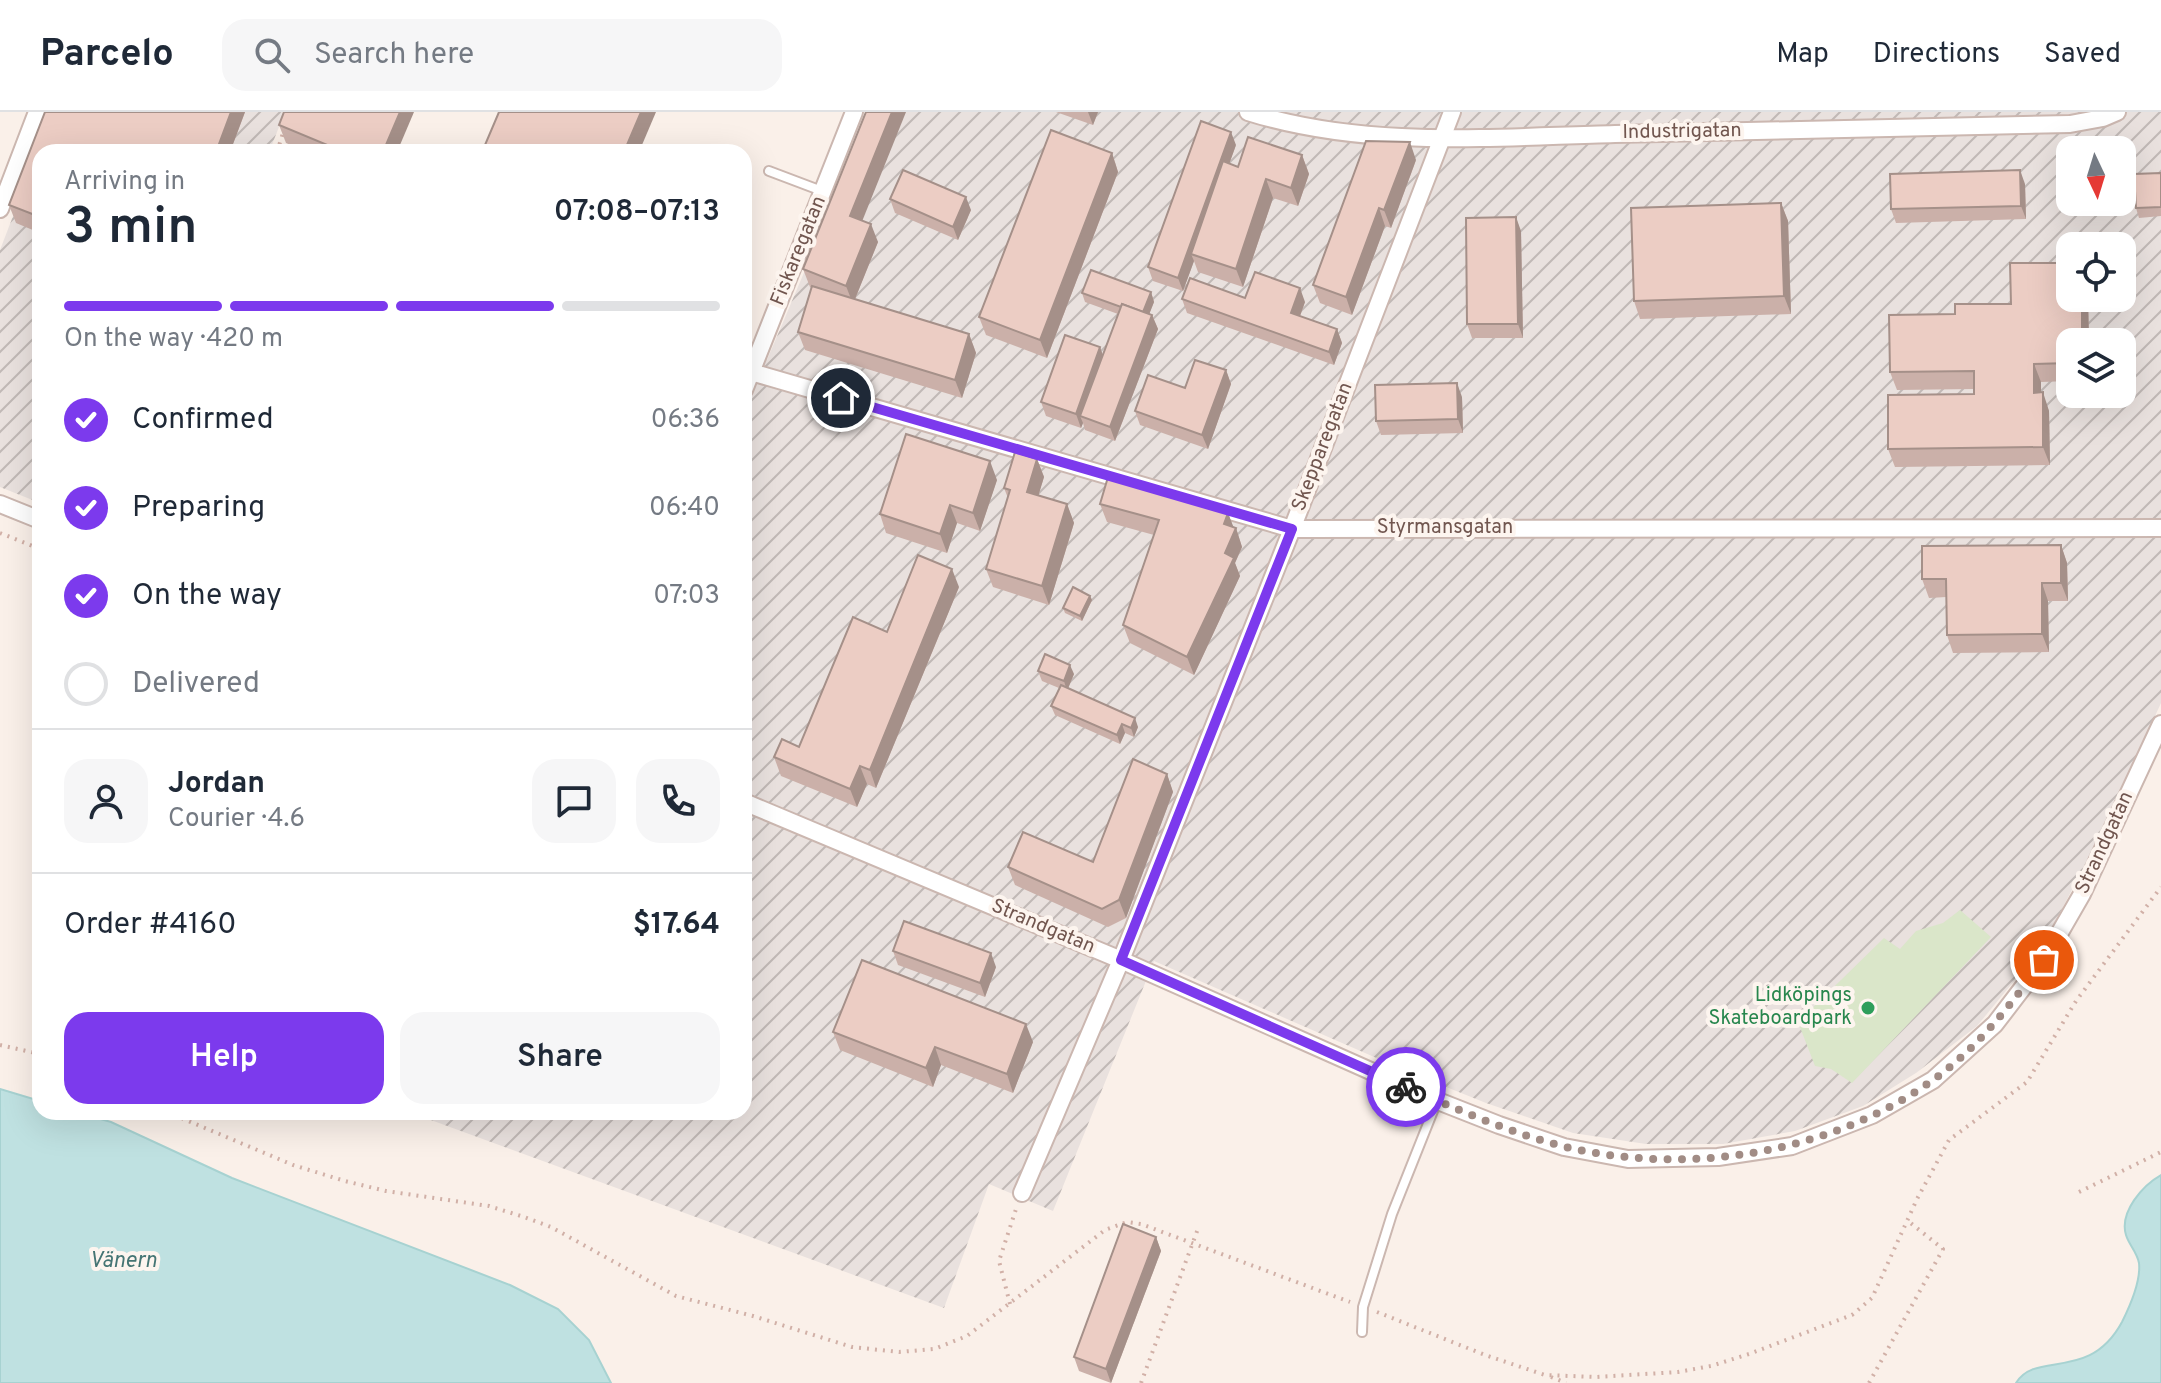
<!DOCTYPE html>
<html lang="en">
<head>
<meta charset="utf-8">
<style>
	:root { --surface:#fff; --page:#f6f6f7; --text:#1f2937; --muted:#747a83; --line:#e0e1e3; --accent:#7c3aed }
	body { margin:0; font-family:Overpass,sans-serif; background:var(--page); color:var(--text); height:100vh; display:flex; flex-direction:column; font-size:30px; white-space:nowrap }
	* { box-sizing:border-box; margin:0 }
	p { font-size:26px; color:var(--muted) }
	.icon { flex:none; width:44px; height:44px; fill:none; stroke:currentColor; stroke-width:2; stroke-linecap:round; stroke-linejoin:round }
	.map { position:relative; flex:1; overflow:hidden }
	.sheet { position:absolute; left:32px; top:32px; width:720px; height:976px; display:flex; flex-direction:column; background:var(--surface); border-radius:24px; box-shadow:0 8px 32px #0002 }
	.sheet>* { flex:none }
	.needle { width:52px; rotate:176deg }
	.controls { position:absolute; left:2056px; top:24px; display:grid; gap:16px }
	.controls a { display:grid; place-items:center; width:80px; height:80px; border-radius:16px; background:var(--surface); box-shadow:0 8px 32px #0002; font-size:40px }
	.pin { position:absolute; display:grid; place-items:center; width:68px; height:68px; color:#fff; margin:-34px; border:4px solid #fff; border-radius:50%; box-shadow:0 2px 8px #0007 }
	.courier { position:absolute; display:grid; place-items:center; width:80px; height:80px; margin:-40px; border:6px solid #7c3aed; border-radius:50%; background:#fff; color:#222; box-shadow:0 2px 10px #0007 }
	.head em { font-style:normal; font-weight:600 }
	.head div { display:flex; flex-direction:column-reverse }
	.head { display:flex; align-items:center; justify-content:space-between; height:136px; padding:0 32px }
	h1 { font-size:52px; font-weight:600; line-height:60px }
	.bar { display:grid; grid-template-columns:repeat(4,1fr); gap:12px 8px; align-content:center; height:96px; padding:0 32px }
	.bar i { height:10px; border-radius:6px; background:var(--line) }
	.bar .current { background:var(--accent) }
	.bar p { grid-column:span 4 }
	.line { display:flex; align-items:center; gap:20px; padding:0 32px; border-top:2px solid var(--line) }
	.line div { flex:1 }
	.round { display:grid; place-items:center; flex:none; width:84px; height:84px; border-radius:24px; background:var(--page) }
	ol { padding:0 32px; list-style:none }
	li { display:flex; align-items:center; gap:24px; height:88px }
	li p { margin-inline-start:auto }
	li .icon { padding:8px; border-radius:50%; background:var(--accent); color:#fff; stroke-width:4 }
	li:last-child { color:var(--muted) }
	li i { width:44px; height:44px; border:4px solid var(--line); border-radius:50% }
	.action { display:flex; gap:16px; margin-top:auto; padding:16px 32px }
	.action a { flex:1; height:92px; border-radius:24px; background:var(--accent); color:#fff; font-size:32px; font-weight:600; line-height:92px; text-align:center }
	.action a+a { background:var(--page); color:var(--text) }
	header { display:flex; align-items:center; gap:48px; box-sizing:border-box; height:112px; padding:0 40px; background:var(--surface); border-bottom:2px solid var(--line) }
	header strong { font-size:38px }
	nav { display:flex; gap:44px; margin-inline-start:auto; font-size:28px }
	.search { width:560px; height:72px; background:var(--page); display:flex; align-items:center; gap:20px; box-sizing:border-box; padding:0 28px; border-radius:24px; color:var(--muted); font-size:30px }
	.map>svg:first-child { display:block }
	.industrial { fill:url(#industrial-furrows); fill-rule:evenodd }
	.pitch { fill:#dae6c9 }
	.water { fill:#bfe1e1; stroke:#a7d2d1; stroke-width:2 }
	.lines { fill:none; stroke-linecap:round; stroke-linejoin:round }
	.service-casing { stroke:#cbb7b0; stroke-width:12 }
	.minor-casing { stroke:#cbb7b0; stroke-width:20 }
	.path { stroke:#d1b0a7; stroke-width:4; stroke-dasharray:2 6; stroke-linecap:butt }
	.service { stroke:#fff; stroke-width:8 }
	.minor { stroke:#fff; stroke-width:16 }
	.wall { fill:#cbb0a9 }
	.shaded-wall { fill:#a59089 }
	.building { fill:#eccdc4; stroke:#a59089; stroke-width:2 }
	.done { stroke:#a18c85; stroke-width:8; stroke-dasharray:0 14.4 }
	.route { stroke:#7c3aed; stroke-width:10 }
	.leisure-dot { fill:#2e9e5b; stroke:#fdf5ef; stroke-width:3 }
	.labels { text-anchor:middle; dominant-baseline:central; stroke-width:8; stroke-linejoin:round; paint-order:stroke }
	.street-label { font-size:20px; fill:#71564f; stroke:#fdf5ef }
	.leisure-label { font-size:20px; fill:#27864d; stroke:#fdf5ef; text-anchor:end }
	.water-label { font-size:22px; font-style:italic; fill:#457574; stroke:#fdf5ef }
</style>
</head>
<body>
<header>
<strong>Parcelo</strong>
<div class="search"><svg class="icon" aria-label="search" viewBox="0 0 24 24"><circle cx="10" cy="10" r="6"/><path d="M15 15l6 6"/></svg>Search here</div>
<nav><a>Map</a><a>Directions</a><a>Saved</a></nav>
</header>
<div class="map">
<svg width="2161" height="1271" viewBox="0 0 2161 1271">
	<defs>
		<pattern id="industrial-furrows" width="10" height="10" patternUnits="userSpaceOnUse" patternTransform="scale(2)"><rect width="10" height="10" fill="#e9e1de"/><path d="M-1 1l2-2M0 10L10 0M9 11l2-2" fill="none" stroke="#c1b9b6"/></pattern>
	</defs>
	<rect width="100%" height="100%" fill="#faf0e9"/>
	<g class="industrial">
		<path d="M53,0H285L269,40H40V391L0,375V138Z"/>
		<path d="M872,0H2161V591L2096,732L2053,814L2019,863L1977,914L1916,961L1863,994L1795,1019L1723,1032H1646L1573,1021L1486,991L1404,958L1154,849L1053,1099L989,1072L944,1196L409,1000H744V240L767,248ZM2070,38H2122V90H2070ZM2070,134H2122V186H2070ZM2070,230H2122V282H2070Z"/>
	</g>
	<path class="pitch" d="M1960,798L1991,825L1852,971L1831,957L1815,954L1798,910L1884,826L1900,837L1916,819L1943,811Z"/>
	<g class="water">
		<path d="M0,977L40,989V1000H76L111,1010L232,1066L510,1173L558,1197L589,1228L611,1271H0Z"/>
		<path d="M2161,1063V1271H2016C2036,1238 2089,1271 2122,1210C2130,1194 2141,1169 2139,1151C2137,1140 2129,1133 2126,1123C2119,1100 2143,1073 2161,1063Z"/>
	</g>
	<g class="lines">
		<g class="service-casing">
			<g id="service">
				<path d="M769,59L822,79"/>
				<path d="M1362,1220L1363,1195L1392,1102L1437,989"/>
			</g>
		</g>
		<g class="minor-casing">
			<g id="minor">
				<path d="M1248,0C1365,37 1493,25 1615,22C1767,18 1919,15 2070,12L2103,6L2117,0"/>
				<path d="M0,97L37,0"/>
				<path d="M751,260L1292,417L2161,416"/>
				<path d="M744,278L854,0"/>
				<path d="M0,392L40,408"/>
				<path d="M744,690L1121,848L1438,989L1499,1013L1564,1035L1628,1047L1718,1045L1792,1034L1872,1003L1933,968L1995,912L2044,848L2082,782L2161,612"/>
				<path d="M1022,1081L1121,848L1292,417L1452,0"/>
			</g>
		</g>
		<g class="path">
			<path d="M277,40L283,21"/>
			<path d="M0,421L40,437"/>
			<path d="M0,933L40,942"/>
			<path d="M167,1000L293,1053L345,1069L386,1079L489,1094L524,1105L551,1115L676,1184L753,1204L852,1235L899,1240L934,1237L967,1224L1105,1118L1127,1110L1141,1112L1350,1190"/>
			<path d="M2079,1080L2161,1040"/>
			<path d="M1010,1192L999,1149L1017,1094"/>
			<path d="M1377,1200L1485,1243L1545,1263L1596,1265L1678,1260L1711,1254L1749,1242L1852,1203L1872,1186L1917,1087L1949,1028L2027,970L2076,889L2161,775"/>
			<path d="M1551,1265L1566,1271"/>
			<path d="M1141,1271L1199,1114"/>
			<path d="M1869,1271L1943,1137L1908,1109"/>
		</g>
		<use href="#service" class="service"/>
		<use href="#minor" class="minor"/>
	</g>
	<g class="wall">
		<path d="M45,0H245L230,40H40V121L16,111L9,93Z"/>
		<path d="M1056,0H1098L1093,13Z"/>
		<path d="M279,13L397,40H307L286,31Z"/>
		<path d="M1236,33L1229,52L1238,55L1302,43L1309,62L1298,94L1273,86L1243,175L1198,160L1194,149L1183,179L1153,169L1148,155Z"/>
		<path d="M1112,41L1118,60L1047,246L986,223L979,205Z"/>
		<path d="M1416,48L1391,116L1385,114L1352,203L1320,191L1313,173Z"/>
		<path d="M2161,61V104L2139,106L2136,96Z"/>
		<path d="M2025,72L2026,107L1896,111L1891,97Z"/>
		<path d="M890,87L971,98L958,128L895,101Z"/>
		<path d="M1781,91L1788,109L1791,202L1640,207L1634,189Z"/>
		<path d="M862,109L878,130L855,187L969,222L976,241L962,286L805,238L798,220L812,176L810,175L803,157Z"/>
		<path d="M1521,119L1523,226H1472L1467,212Z"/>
		<path d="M1151,180L1154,190L1149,202L1152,203L1158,217L1115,329L1085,318L1083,311L1081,316L1046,304L1041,290L1103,243L1118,202L1085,190L1082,181Z"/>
		<path d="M1245,186L1305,190L1300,204L1337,217L1342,231L1334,253L1187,201L1182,187Z"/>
		<path d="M2088,186L2089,230H2070V269L2041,270V280L2049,299L2050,353L1895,355L1888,337L1974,282V277L1897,278L1890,260L1955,202L2011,192Z"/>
		<path d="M1226,258L1231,272L1208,337L1140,313L1135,299Z"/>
		<path d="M1462,285L1463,321L1381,323L1376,309Z"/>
		<path d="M1037,347L1044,365L1038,384L1067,392L1074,411L1049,493L993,475L986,457L1008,386L1004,376Z"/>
		<path d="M997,368L980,419L957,411L947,441L886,421L880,402Z"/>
		<path d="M1100,392L1228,401L1233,415L1236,416L1242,435L1235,451L1240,464L1194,563L1130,531L1123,513L1154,423L1107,410Z"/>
		<path d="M2061,433L2067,451L2068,489H2048L2049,540L1953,541L1947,523L1946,485L1929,486L1922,467Z"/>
		<path d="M959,475L876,676L867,672L857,695L781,664L774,645L799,635L887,520Z"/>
		<path d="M1090,484L1092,488L1082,509L1065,501L1063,496Z"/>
		<path d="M1038,559L1074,562L1068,576L1138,615L1134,625L1125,621L1120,632L1055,603L1051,594L1059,576L1042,569Z"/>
		<path d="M1167,662L1173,680L1126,806L1108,815L1015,773L1008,755L1093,750Z"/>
		<path d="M893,839L996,855L985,885L898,853Z"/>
		<path d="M833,920L1033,930L1013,981L941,953L933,975L840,938Z"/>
		<path d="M1156,1125L1161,1139L1111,1271L1079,1259L1074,1245Z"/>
	</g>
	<g class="shaded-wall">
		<path d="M231,0H245L230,40H216Z"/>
		<path d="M400,0H414L397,40H383Z"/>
		<path d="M641,0H656L639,40H624Z"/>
		<path d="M892,0H906L857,122L850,104Z"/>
		<path d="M1088,0H1098L1093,13Z"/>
		<path d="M1231,20L1236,33L1196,144L1191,142L1194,149L1183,179L1178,166Z"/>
		<path d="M1410,30L1416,48L1391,116L1384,98Z"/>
		<path d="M1112,41L1118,60L1047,246L1040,228Z"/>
		<path d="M1302,43L1309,62L1298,94L1291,76Z"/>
		<path d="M2020,58L2025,72L2026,107L2021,94Z"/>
		<path d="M1266,67L1273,86L1243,175L1236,157Z"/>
		<path d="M966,85L971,98L958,128L953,115Z"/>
		<path d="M1781,91L1788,109L1791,202L1784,184Z"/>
		<path d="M1379,96L1385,114L1352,203L1346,185Z"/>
		<path d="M1516,105L1521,119L1523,226L1518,212Z"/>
		<path d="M871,112L878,130L853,192L846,174Z"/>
		<path d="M1300,176L1305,190L1296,215L1291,201Z"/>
		<path d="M1151,180L1154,190L1145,213L1142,204Z"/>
		<path d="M2082,186H2088L2089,230H2082Z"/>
		<path d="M1152,203L1158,217L1115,329L1110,315Z"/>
		<path d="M1337,217L1342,231L1334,253L1329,240Z"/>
		<path d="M969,222L976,241L962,286L955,268Z"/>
		<path d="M1100,235L1105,249L1080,304L1083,311L1081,316L1076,302Z"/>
		<path d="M2034,252L2041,270V299L2034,281Z"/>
		<path d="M1226,258L1231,272L1208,337L1202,323Z"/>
		<path d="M1457,271L1462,285L1463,321L1458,307Z"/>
		<path d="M2043,280L2049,299L2050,353L2043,335Z"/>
		<path d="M1037,347L1044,365L1034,398L1027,380Z"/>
		<path d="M990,349L997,368L980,419L973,401Z"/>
		<path d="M1067,392L1074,411L1049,493L1042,474Z"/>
		<path d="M950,393L957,411L947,441L940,422Z"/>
		<path d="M1228,401L1235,419L1236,416L1242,435L1235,451L1240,464L1194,563L1187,545L1225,441L1224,412Z"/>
		<path d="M2061,433L2067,451L2068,489L2061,471Z"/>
		<path d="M952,457L959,475L876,676L870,658Z"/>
		<path d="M2042,471L2048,489L2049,540L2042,522Z"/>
		<path d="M1090,484L1092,488L1082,509L1080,504Z"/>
		<path d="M1070,553L1074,562L1067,579L1064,569Z"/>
		<path d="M1135,606L1138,615L1134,625L1131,616Z"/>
		<path d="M1122,612L1125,621L1120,632L1117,623Z"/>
		<path d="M860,654L867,672L857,695L850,677Z"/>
		<path d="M1167,662L1173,680L1126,806L1119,788Z"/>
		<path d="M991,841L996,855L985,885L980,871Z"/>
		<path d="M1026,912L1033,930L1013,981L1007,962Z"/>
		<path d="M935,935L941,953L933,975L926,956Z"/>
		<path d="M1156,1125L1161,1139L1111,1271L1106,1257Z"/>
	</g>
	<g class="building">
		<path d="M45,0H231L216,40H40V105L9,93Z"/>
		<path d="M284,0H400L383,40H344L279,13Z"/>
		<path d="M499,0H641L624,40H482Z"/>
		<path d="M866,0H892L850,104L871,112L846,174L803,157Z"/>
		<path d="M1201,9L1231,20L1178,166L1148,155Z"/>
		<path d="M1051,18L1112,41L1040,228L979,205Z"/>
		<path d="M1248,25L1302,43L1291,76L1266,67L1236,157L1191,142L1223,49L1238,55Z"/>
		<path d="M1366,29L1410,30L1384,98L1379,96L1346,185L1313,173Z"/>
		<path d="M903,58L966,85L953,115L890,87Z"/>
		<path d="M2020,58L2021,94L1891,97L1890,62Z"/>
		<path d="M2161,61V95L2136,96L2134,62Z"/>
		<path d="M1781,91L1784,184L1634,189L1631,96Z"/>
		<path d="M1516,105L1518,212H1467L1466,106Z"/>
		<path d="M2010,151H2070V186H2082V230H2070V251L2034,252V281L2043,280V335L1888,337V283L1974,282V259L1890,260L1889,203L1955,202V192H2011Z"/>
		<path d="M1091,158L1151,180L1143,200L1122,192L1121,195L1082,181Z"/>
		<path d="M1255,160L1300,176L1291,201L1337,217L1329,240L1182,187L1190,166L1245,186Z"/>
		<path d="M812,174L969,222L955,268L798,220Z"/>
		<path d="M1122,192L1152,203L1110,315L1080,304Z"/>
		<path d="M1065,223L1100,235L1076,302L1041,290Z"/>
		<path d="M1195,248L1226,258L1202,323L1135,299L1148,263L1185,276Z"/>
		<path d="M1457,271L1458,307L1376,309L1375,273Z"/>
		<path d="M906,322L990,349L973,401L950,393L940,422L880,402Z"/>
		<path d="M1015,340L1037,347L1027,380L1067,392L1042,474L986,457L1010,378L1004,376Z"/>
		<path d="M1108,365L1228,401L1224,412L1236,416L1225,441L1234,446L1187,545L1123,513L1159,408L1100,392Z"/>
		<path d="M2061,433V471H2042V522L1947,523L1946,467H1922V434Z"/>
		<path d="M918,443L952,457L870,658L860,654L850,677L774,645L782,627L799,635L853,505L887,520Z"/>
		<path d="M1073,475L1090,484L1080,504L1063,496Z"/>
		<path d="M1045,542L1070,553L1064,569L1038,559Z"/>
		<path d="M1061,573L1135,606L1131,616L1122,612L1117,623L1051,594Z"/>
		<path d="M1133,647L1167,662L1119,788L1102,797L1008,755L1023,720L1093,750Z"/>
		<path d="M904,809L991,841L980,871L893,839Z"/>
		<path d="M862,848L1026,912L1007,962L935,935L926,956L833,920Z"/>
		<path d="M1123,1112L1156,1125L1106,1257L1074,1245Z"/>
	</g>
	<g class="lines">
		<path class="done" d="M1406,975C1457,997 1512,1022 1566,1035C1689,1064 1829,1042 1933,968C1978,936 2011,892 2044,848"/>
		<path class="route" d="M841,286L1292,417L1121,848L1406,975"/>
	</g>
	<circle class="leisure-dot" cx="1868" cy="896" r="8"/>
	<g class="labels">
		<g class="street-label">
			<text transform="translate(1682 20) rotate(-1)">Industrigatan</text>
			<text transform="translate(799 139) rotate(-68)">Fiskaregatan</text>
			<text transform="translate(1323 335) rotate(-69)">Skepparegatan</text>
			<text x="1445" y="416">Styrmansgatan</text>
			<text transform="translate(2105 731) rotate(-65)">Strandgatan</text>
			<text transform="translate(1043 815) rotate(23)">Strandgatan</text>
		</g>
		<g class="leisure-label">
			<text x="1852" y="884">Lidköpings<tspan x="1852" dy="23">Skateboardpark</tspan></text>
		</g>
		<g class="water-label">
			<text x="123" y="1149">Vänern</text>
		</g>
	</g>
</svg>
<div class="controls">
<a><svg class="needle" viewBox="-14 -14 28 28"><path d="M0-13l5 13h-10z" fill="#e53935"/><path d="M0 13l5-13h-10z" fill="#747a83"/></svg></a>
<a><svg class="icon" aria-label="locate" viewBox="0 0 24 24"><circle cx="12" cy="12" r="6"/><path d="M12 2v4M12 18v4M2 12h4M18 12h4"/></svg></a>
<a><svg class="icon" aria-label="layers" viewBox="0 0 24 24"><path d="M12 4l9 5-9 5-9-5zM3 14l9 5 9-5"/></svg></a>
</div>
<div class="pin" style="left:2044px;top:848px;background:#ea580c"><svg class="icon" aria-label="bag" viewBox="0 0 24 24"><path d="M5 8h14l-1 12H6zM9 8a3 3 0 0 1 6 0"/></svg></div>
<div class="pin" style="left:841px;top:286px;background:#1f2937"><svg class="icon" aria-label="home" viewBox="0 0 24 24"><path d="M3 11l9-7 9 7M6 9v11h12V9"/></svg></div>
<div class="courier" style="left:1406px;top:975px"><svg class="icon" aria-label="bike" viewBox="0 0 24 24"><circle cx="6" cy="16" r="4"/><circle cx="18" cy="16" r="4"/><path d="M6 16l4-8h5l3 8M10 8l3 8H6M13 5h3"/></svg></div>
<section class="sheet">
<div class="head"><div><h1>3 min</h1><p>Arriving in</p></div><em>07:08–07:13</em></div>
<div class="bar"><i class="current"></i><i class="current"></i><i class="current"></i><i></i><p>On the way · 420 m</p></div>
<ol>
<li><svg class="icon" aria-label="check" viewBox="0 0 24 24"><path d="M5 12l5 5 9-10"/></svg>Confirmed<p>06:36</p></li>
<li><svg class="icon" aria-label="check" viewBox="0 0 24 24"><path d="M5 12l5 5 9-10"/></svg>Preparing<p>06:40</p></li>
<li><svg class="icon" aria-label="check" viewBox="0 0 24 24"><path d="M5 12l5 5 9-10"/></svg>On the way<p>07:03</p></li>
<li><i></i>Delivered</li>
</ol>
<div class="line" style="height:144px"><a class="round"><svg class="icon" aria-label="person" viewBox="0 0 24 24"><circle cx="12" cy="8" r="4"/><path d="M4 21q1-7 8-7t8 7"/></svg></a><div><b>Jordan</b><p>Courier · 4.6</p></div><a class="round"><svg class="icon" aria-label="chat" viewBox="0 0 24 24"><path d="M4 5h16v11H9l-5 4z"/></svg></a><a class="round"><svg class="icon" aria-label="phone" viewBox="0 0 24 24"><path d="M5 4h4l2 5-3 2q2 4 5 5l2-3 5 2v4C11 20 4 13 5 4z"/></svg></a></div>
<div class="line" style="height:104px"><div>Order #4160</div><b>$17.64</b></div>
<div class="action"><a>Help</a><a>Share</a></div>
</section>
</div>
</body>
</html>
